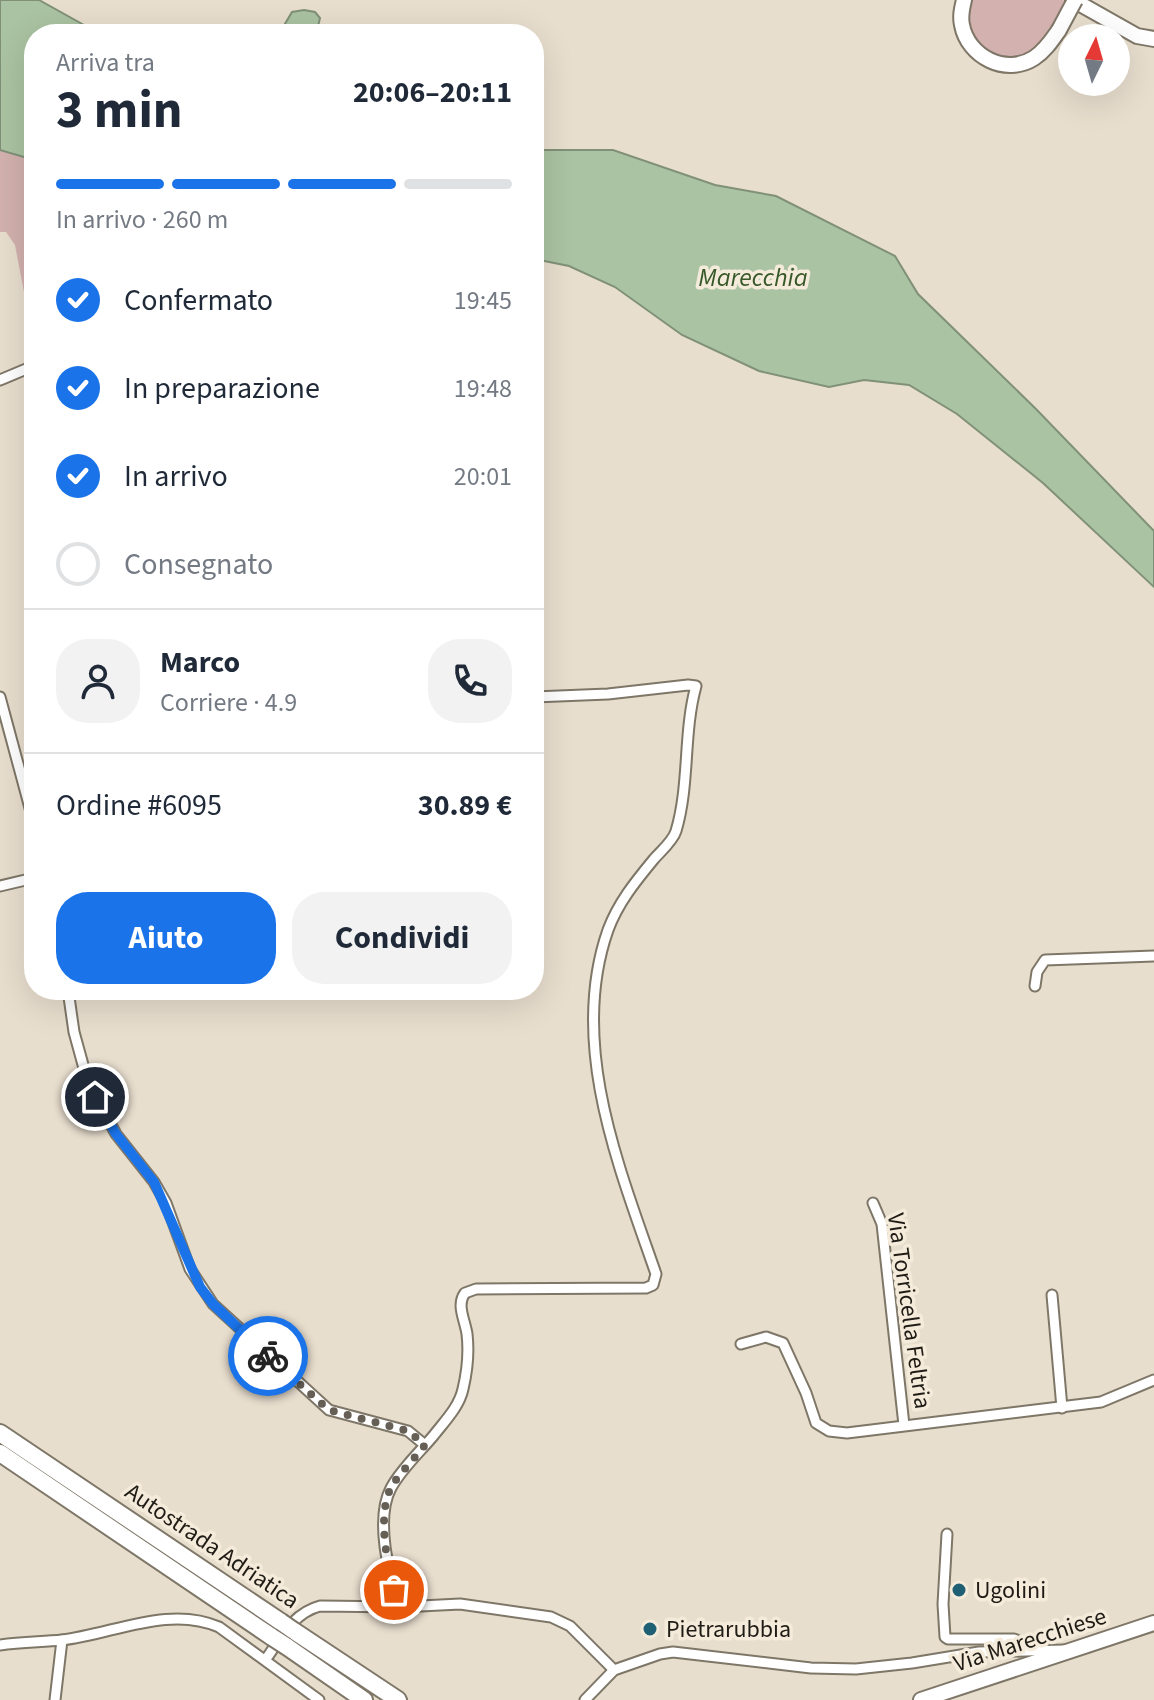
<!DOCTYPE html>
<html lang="it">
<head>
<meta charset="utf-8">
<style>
	:root { --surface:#fff; --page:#f2f2f3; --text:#1f2937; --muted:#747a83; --line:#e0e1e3; --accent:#1a73e8 }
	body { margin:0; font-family:"Source Sans 3",sans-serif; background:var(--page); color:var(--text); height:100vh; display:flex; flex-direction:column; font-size:30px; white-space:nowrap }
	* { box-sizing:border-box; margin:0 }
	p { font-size:26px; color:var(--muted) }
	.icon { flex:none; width:44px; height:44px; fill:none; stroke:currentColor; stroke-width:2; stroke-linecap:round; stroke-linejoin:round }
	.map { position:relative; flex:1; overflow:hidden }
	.drawer { position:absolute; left:24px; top:24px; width:520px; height:976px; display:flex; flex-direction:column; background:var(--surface); border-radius:32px; box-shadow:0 8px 32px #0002 }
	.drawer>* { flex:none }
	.needle { width:52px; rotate:5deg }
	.tools { position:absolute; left:1058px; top:24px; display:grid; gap:16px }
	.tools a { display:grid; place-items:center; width:72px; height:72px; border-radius:50%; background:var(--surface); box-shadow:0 8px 32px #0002; font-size:40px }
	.pin { position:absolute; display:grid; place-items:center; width:68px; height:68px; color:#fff; margin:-34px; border:4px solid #fff; border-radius:50%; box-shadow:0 2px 8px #0007 }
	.courier { position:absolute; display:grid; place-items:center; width:80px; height:80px; margin:-40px; border:6px solid #1a73e8; border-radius:50%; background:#fff; color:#222; box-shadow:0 2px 10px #0007 }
	.head em { font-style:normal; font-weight:700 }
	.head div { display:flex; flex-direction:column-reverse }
	.head { display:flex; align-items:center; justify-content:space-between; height:136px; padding:0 32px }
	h1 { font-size:52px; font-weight:700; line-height:60px }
	.bar { display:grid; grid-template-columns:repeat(4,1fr); gap:12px 8px; align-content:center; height:96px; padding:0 32px }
	.bar i { height:10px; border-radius:6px; background:var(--line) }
	.bar .active { background:var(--accent) }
	.bar p { grid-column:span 4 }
	.line { display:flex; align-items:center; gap:20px; padding:0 32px; border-top:2px solid var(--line) }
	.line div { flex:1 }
	.round { display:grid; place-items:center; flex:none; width:84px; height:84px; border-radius:32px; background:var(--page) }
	ol { padding:0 32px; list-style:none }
	li { display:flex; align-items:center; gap:24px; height:88px }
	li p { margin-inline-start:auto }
	li .icon { padding:8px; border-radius:50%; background:var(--accent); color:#fff; stroke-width:4 }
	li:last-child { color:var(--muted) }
	li i { width:44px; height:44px; border:4px solid var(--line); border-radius:50% }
	.primary-button { display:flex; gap:16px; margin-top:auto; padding:16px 32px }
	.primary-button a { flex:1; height:92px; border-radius:32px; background:var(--accent); color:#fff; font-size:32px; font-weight:700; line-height:92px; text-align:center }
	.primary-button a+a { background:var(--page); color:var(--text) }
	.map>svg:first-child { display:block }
	.green { fill:#d2b1ae }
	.water { fill:#aac3a2; stroke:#809178; stroke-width:2 }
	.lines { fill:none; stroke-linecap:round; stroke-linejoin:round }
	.minor-casing { stroke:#7e7667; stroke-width:13 }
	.primary-casing { stroke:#7e7667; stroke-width:18 }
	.motorway-casing { stroke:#7e7667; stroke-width:20 }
	.minor { stroke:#fff; stroke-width:9 }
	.primary { stroke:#fff; stroke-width:14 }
	.motorway { stroke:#fff; stroke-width:16 }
	.primary-bridge-casing { stroke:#7e7667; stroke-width:18; stroke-linecap:butt }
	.motorway-bridge-casing { stroke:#7e7667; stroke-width:20; stroke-linecap:butt }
	.primary-bridge { stroke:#fff; stroke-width:14 }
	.motorway-bridge { stroke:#fff; stroke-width:16 }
	.done { stroke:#655f56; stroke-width:8; stroke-dasharray:0 14.4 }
	.route { stroke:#1a73e8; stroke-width:10 }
	.poi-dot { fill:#1f6075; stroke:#f5ebdb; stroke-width:3 }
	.labels { text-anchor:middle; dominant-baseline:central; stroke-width:7; stroke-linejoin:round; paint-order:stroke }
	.street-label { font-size:24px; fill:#1f1b15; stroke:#f5ebdb }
	.poi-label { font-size:24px; fill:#1f1b15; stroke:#f5ebdb; text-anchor:start }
	.water-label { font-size:26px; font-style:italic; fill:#37592a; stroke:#f5ebdb }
</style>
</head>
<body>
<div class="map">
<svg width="1154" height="1700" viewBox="0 0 1154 1700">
	<rect width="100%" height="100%" fill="#e8dece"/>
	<g class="green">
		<path d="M970,0H1063L1066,2C1057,18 1049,39 1034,49C997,75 959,41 970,0Z"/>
		<path d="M0,150L34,160V345L15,245L6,232H0Z"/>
	</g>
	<g class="water">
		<path d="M0,0H39L100,34H34V160L0,150Z"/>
		<path d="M304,10L315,12L320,18L317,31L347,34H279L292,12Z"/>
		<path d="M534,150H613L715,185L776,196L895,256L918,294L1036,409L1154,531V587L1043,483L957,414L909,385L864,380L829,387L759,371L682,335L615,287L569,266L534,259Z"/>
	</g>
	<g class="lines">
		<g class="minor-casing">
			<g id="minor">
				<path d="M0,380L31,367L34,362"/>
				<path d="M0,697L34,823"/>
				<path d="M0,886L34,878"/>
				<path d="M1035,986L1037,972L1045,960L1154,956"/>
				<path d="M68,990L74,1032L88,1083L116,1134L154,1182L166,1203L190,1269L213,1304L329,1410L408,1431L425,1445"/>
				<path d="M873,1203L882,1224L904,1425"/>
				<path d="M1052,1295L1062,1408"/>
				<path d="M741,1344L766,1337L783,1343L806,1393L816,1423L829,1431L847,1433L1101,1402L1154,1380"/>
				<path d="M947,1534L943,1604L945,1637L948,1639H1014L1036,1648"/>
				<path d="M401,1607C388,1577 375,1518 391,1488C401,1469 420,1452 434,1435C445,1421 459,1407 463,1389C467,1372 469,1351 467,1334C465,1320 456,1305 465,1293L476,1289L646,1288L653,1285L656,1274C619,1167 568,1044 608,930C618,903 635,882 654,859C661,851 673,841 676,831C690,784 683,733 696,686L688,685L608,694L534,697"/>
				<path d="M0,1645C21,1642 41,1642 62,1640C113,1634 169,1605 219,1627L319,1700"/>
				<path d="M266,1659C281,1638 293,1613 320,1606L401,1607L460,1604L551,1617L570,1626L614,1670"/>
				<path d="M55,1700L62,1640"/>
				<path d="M585,1700L614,1670L660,1654L673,1652L811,1668L856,1669L912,1663L979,1652L1064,1650"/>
			</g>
		</g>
		<g class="primary-casing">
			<g id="primary">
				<path d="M964,0C962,8 960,16 962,25C968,57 1006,76 1034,58C1045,51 1052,40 1059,30"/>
				<path d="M1073,0L1137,36L1154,39"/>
				<path d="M921,1700L1154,1623"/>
			</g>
		</g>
		<g class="motorway-casing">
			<g id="motorway">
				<path d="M0,1433L281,1622"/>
				<path d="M0,1453L272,1637"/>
				<path d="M294,1631L398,1700"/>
				<path d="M286,1646L364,1700"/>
			</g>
		</g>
		<use href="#minor" class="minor"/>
		<use href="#primary" class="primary"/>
		<use href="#motorway" class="motorway"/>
		<g class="primary-bridge-casing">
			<path id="primary-bridge" d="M1059,30L1075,0"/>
		</g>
		<g class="motorway-bridge-casing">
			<g id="motorway-bridge">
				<path d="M281,1622L294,1631"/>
				<path d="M272,1637L286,1646"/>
			</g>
		</g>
		<use href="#primary-bridge" class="primary-bridge"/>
		<use href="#motorway-bridge" class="motorway-bridge"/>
	</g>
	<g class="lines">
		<path class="done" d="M268,1356L329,1410L408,1431L425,1445C415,1458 402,1471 393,1484C376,1511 387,1562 394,1590"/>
		<path class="route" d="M95,1097L116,1134L154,1182L200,1287L213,1304L268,1356"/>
	</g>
	<g class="poi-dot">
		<circle cx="959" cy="1590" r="8"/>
		<circle cx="650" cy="1629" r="8"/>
	</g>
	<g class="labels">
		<g class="street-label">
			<text transform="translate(909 1311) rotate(82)">Via Torricella Feltria</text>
			<text transform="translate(212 1546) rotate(34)">Autostrada Adriatica</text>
			<text transform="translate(1030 1640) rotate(-18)">Via Marecchiese</text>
		</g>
		<g class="poi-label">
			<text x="975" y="1590">Ugolini</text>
			<text x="666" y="1629">Pietrarubbia</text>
		</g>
		<g class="water-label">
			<text x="753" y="277">Marecchia</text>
		</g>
	</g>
</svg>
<div class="tools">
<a><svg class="needle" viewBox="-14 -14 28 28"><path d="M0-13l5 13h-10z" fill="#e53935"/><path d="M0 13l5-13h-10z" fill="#747a83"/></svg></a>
</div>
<div class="pin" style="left:394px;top:1590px;background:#ea580c"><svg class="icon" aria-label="bag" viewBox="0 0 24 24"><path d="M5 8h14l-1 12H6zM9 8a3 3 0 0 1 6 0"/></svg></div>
<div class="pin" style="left:95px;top:1097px;background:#1f2937"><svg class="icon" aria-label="home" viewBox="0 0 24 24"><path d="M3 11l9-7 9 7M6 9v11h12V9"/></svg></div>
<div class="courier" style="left:268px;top:1356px"><svg class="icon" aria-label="bike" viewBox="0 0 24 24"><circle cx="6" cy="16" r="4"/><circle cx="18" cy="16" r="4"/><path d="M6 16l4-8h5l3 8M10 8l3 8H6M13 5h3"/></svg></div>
<section class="drawer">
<div class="head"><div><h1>3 min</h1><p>Arriva tra</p></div><em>20:06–20:11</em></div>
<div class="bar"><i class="active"></i><i class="active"></i><i class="active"></i><i></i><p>In arrivo · 260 m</p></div>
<ol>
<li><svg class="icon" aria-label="check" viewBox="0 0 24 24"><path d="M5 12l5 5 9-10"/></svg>Confermato<p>19:45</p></li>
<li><svg class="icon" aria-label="check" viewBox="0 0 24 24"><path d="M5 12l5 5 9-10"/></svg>In preparazione<p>19:48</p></li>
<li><svg class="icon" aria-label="check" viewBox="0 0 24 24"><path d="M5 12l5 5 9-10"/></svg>In arrivo<p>20:01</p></li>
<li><i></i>Consegnato</li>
</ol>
<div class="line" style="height:144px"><a class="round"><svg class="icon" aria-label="person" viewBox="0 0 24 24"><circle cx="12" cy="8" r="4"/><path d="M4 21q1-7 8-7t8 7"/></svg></a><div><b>Marco</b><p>Corriere · 4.9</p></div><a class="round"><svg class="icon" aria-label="phone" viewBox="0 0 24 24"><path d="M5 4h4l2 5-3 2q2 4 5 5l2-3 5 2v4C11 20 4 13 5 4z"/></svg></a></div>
<div class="line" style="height:104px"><div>Ordine #6095</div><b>30.89 €</b></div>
<div class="primary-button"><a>Aiuto</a><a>Condividi</a></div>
</section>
</div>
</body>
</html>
